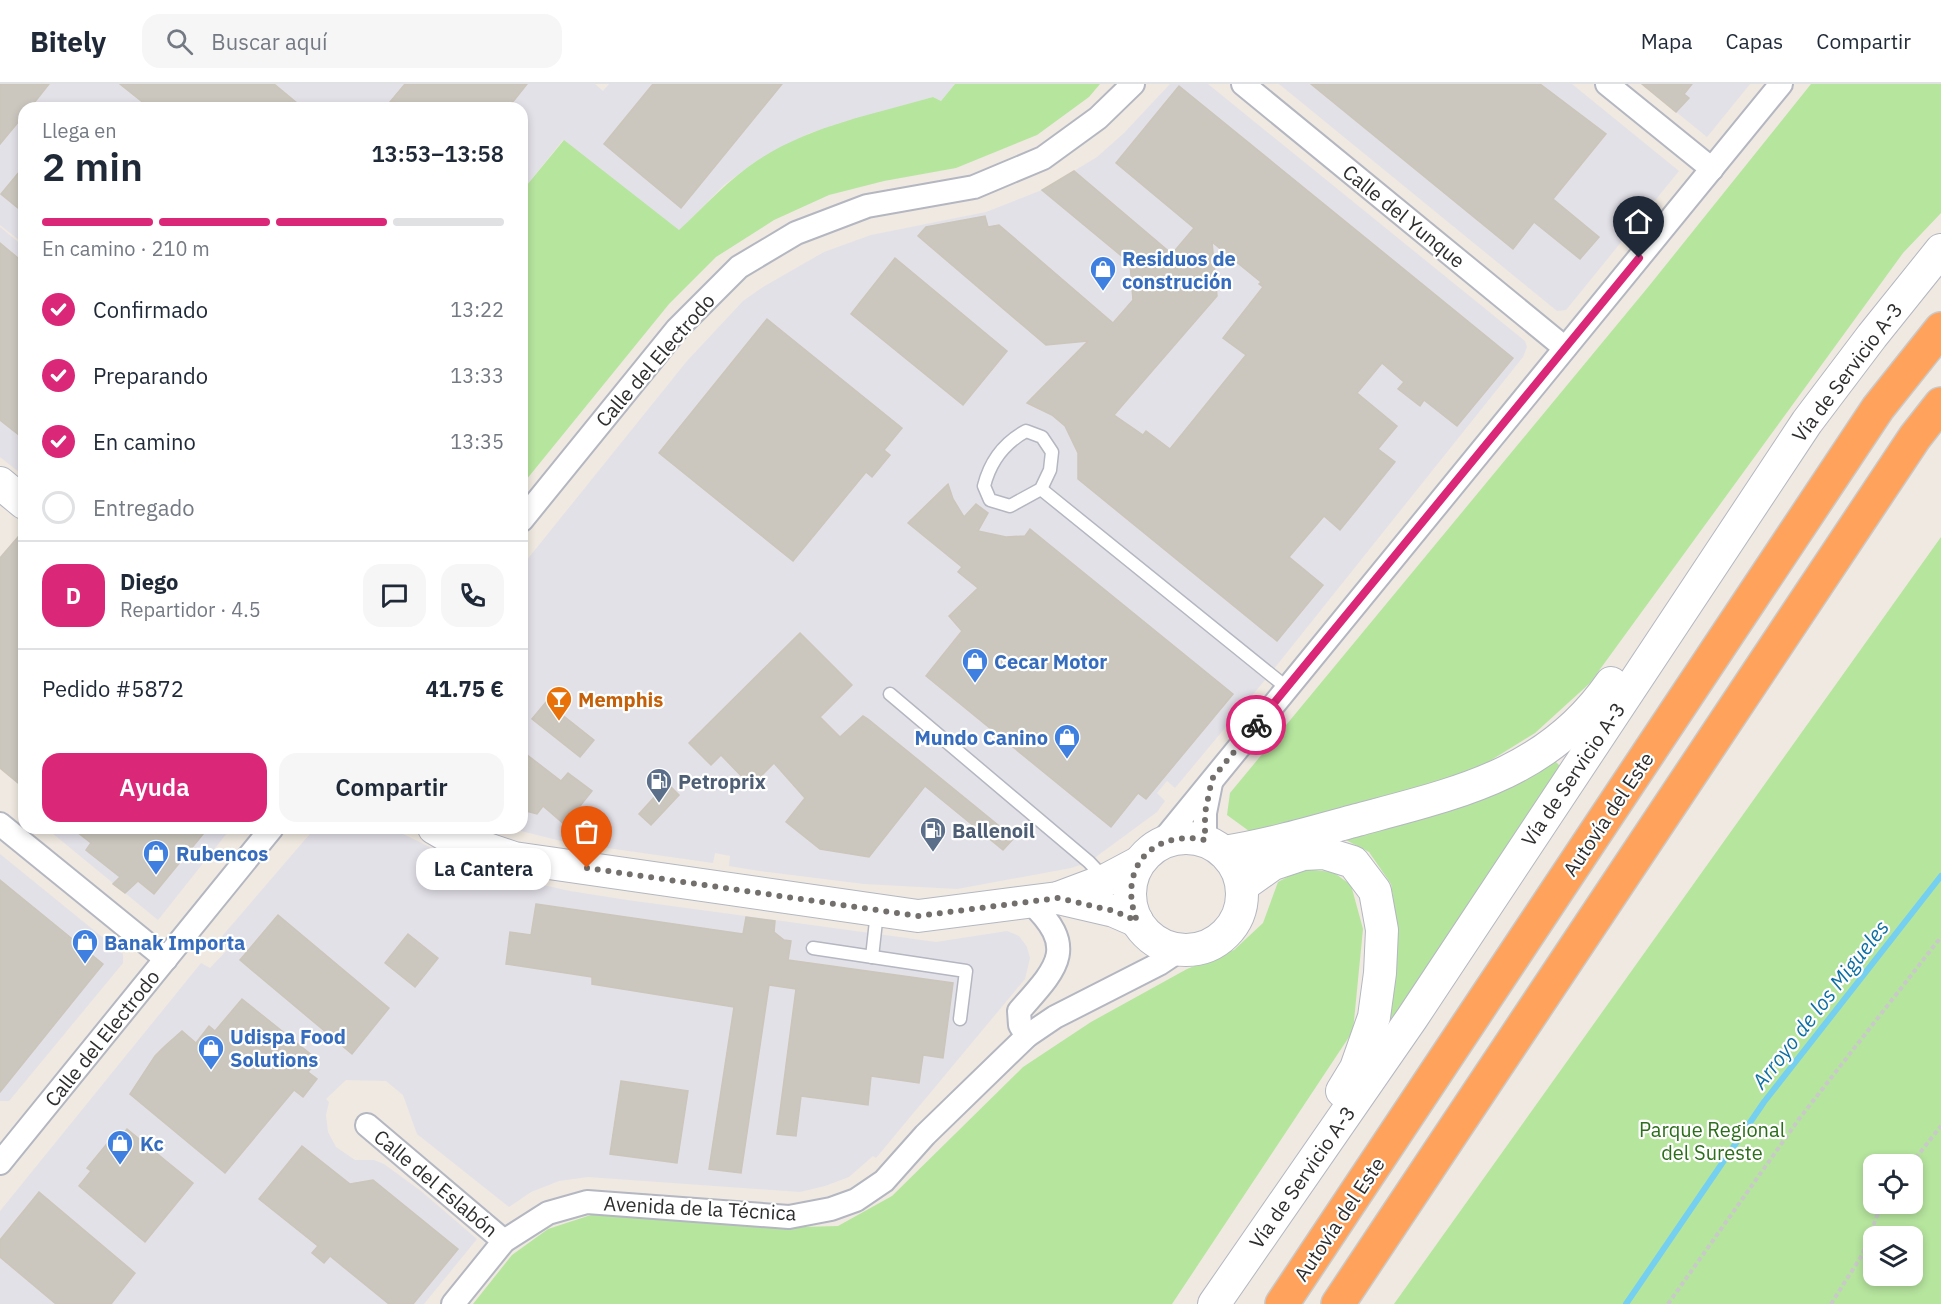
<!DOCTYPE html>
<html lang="es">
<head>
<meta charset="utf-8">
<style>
	:root { --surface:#fff; --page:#f6f6f7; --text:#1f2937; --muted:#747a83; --line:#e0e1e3; --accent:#db2777 }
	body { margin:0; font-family:"IBM Plex Sans",sans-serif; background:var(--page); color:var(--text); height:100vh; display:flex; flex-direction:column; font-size:22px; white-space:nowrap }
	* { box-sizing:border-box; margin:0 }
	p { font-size:20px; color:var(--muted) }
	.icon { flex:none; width:33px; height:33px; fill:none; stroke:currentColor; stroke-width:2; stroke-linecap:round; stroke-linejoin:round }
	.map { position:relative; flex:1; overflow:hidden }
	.sheet { position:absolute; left:18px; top:18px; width:510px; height:732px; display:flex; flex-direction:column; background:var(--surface); border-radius:18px; box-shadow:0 3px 9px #0003 }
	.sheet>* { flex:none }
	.fabs { position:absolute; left:1863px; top:1070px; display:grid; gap:12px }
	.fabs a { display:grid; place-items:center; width:60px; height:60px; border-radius:12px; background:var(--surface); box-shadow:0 3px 9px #0003; font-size:30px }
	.pin { position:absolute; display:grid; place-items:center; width:51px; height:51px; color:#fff; margin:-62px -26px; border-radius:50% 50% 50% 0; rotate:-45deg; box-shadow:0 0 6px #0007 }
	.pin .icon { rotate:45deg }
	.courier { position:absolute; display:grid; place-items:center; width:60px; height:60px; margin:-30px; border:4px solid #db2777; border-radius:50%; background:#fff; color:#222; box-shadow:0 2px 8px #0007 }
	.bubble { position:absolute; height:42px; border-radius:18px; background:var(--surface); box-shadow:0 3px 9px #0003; font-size:20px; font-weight:600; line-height:42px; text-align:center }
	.headline em { font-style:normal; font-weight:600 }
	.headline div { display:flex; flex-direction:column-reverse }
	.headline { display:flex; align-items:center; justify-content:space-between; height:102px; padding:0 24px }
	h1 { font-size:39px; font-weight:600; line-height:45px }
	.bar { display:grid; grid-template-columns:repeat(4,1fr); gap:9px 6px; align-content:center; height:72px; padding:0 24px }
	.bar i { height:8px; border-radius:4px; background:var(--line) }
	.bar .on { background:var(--accent) }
	.bar p { grid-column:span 4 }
	.line { display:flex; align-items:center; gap:15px; padding:0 24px; border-top:2px solid var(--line) }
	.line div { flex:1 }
	.round { display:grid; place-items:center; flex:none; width:63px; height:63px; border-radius:18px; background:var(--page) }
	ol { padding:0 24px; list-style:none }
	li { display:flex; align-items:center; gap:18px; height:66px }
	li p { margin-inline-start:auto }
	li .icon { padding:6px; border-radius:50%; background:var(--accent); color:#fff; stroke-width:4 }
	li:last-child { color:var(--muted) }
	li i { width:33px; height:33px; border:3px solid var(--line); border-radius:50% }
	.button { display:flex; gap:12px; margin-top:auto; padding:12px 24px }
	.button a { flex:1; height:69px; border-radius:18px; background:var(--accent); color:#fff; font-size:24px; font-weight:600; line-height:69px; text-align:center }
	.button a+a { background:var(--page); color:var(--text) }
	header { display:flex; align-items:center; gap:36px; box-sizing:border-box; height:84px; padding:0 30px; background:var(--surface); border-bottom:2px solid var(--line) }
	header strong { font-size:28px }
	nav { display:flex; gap:33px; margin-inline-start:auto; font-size:21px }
	.search { width:420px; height:54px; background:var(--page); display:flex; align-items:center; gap:15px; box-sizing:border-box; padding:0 21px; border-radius:18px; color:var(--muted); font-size:22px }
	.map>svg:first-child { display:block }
	.industrial { fill:#e3e1e8 }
	.green { fill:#b6e59e; fill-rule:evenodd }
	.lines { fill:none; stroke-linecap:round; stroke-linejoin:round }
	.stream { stroke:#75cff0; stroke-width:6 }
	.building { fill:#cbc7bf; stroke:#cbc5ba; stroke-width:1.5; fill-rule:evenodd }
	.lane-casing { stroke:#b4b7c1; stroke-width:15 }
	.street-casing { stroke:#b4b7c1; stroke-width:26 }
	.secondary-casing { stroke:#b4b7c1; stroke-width:34 }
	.highway-casing { stroke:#c9c9c9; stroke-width:36 }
	.path { stroke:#c9c9c9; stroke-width:4; stroke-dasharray:4.5 3; stroke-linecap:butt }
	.lane { stroke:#fff; stroke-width:12 }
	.street { stroke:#fff; stroke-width:22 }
	.secondary { stroke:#fff; stroke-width:32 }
	.highway { stroke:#ffa35c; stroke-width:33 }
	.done { stroke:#726f6d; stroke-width:6; stroke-dasharray:0 10.8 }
	.route { stroke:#db2777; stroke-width:8 }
	.labels { text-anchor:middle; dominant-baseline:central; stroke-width:4.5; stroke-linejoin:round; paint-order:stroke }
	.street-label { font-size:20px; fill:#2e2e2e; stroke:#fff }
	.shop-label { font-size:20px; font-weight:bold; fill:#366cbe; stroke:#fff; text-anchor:start }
	.food-label { font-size:20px; font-weight:bold; fill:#c56008; stroke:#fff; text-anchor:start }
	.service-label { font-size:20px; font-weight:bold; fill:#4e5e75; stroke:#fff; text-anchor:start }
	.park-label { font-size:20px; fill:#2c6e1b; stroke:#fff }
	.water-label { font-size:21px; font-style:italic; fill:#0d6fa3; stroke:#fff }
</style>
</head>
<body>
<header>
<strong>Bitely</strong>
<div class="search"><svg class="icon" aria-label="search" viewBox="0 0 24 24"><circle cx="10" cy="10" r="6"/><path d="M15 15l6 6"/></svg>Buscar aquí</div>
<nav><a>Mapa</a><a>Capas</a><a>Compartir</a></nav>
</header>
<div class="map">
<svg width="1941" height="1220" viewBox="0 0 1941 1220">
	<rect width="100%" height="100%" fill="#efe9e1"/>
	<g class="industrial">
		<path d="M0,0H595L603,7L609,0H955L941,17L933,13L810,49L758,76L724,101L679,147L563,56L522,107V24H24V160L0,141Z"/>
		<path d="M1170,0H1208L1525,257L1527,263L1523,273L1265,596L1175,704L1167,697L1157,709L1165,717L1157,728L1089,778L1071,784L957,805L864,800L753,786L729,782L730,772L715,769L713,779L565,758L509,744H522V482L687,277L743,217L763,203L824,168L871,151L986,128L1042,106L1074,87L1097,73L1124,49Z"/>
		<path d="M1279,0H1572L1679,87L1566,226L1557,227Z"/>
		<path d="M1642,0H1750L1707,53Z"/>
		<path d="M0,143L24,163V392L0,373Z"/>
		<path d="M46,744H231L158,836Z"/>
		<path d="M315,744H391L460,778L493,790L570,807L627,816L936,858L1007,847L1019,852L1027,863L1030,874L1025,895L876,1074L873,1072L849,1093L825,1102L800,1108L588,1093L559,1097L531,1108L509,1123L417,1050L403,1011L386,997L346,996L326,1015L329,1018L326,1031L328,1048L336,1063L355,1076H374L384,1080L421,1107L477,1155L424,1220H0V1127L201,879L210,884L227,866L218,857Z"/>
		<path d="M0,770L123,870V879L9,1017H0Z"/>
	</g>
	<g class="green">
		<path d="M955,0H1100L1089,13L1037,51L956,84L884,97L829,111L774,136L716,173L669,220L522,401V107L564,56L679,146C705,122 728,96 758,76C810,42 874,30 933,13L941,17Z"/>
		<path d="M1811,0H1941V129L1903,169L1590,599L1535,649L1472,688L1328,731L1249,747L1227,731L1230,709L1649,202Z"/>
		<path d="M1941,453V1220H1394ZM1874,1080H1912V1119H1874ZM1874,1152H1912V1191H1874Z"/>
		<path d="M1554,676L1562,684L1394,939L1385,934L1398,851L1391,800L1369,768L1344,755Z"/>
		<path d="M1302,785L1333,788L1351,801L1363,845L1353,947L1172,1220H473L512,1171L548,1145L597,1129L767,1144L838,1142L892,1112L1023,983L1091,938L1187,885L1234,866L1263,839L1278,798Z"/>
	</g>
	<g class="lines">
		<path class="stream" d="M1626,1220L1764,1018L1941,792"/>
	</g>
	<g class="building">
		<path d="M0,0H49L30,24H24V31L0,60Z"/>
		<path d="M120,0H274L303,24H150Z"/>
		<path d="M405,0H527L508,24H385Z"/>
		<path d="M653,0H782L681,124L604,60Z"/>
		<path d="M1311,0H1540L1606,50L1553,115L1599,153L1580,175L1534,138L1513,165Z"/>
		<path d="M1642,0H1692L1684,10L1689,14L1676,28Z"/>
		<path d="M1179,2L1513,274L1457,342L1424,316L1420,322L1398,305L1404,298L1382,279L1357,309L1397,342L1378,365L1395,378L1340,446L1324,432L1289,473L1323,501L1277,557L1078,395V369L1065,342L1052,331L1027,319L1088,257L1046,261L918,152L926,143L985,132L988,143L999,141L1113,239L1133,216L1130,179L1042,106L1074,87L1172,170L1194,144L1116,79ZM1212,158L1261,198L1259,200L1263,203L1223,254L1246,271L1170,365L1146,347L1143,351L1114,331L1217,212Z"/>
		<path d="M24,82V129L1,110Z"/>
		<path d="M0,159L24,179V355L0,336Z"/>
		<path d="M895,174L1007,267L963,321L851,230Z"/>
		<path d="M767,235L902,344L884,366L890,371L872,393L866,388L793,477L659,369Z"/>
		<path d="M948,400L953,415L964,433L976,420L988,429L978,447L1006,453L1025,452L1030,445L1233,610L1146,715L1138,709L1111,743L926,592L962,547L949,532L978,504L958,488L962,483L908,439Z"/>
		<path d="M24,446V704L0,684V474Z"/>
		<path d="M800,549L852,601L820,633L840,653L863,632L868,635L1014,754L1003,766L925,702L869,773L820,765L786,738L805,714L774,679L751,702L721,671L711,681L689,659Z"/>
		<path d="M546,618L594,656L580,673L532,635Z"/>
		<path d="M522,667L561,697L568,689L592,707L565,741L543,722L537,730L522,726Z"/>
		<path d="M667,699L679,711L651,741L639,730Z"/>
		<path d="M72,744H208L154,810L138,797L125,809L113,800L120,793L86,766L91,759Z"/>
		<path d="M0,796L103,880L0,1008Z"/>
		<path d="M536,820L743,850L746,833L775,837L774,848L784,856L791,857L788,876L953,899L943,974L923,971L919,999L871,992L868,1021L801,1012L796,1052L777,1050L796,905L769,901L741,1089L709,1085L734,923L592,900V893L506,880L510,848L531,851Z"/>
		<path d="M278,831L389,924L352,970L240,876Z"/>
		<path d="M408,850L438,874L415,903L385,879Z"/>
		<path d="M242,915L318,976L308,988L317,995L303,1013L294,1006L225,1089L130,1010L155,972L165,962L182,947L196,959L209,942L215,947Z"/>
		<path d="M621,997L688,1007L677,1079L610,1070Z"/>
		<path d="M127,1045L193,1099L145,1158L79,1102L91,1087L87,1084L110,1056L115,1060Z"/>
		<path d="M302,1062L350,1100L373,1096L458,1165L413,1220H389L330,1172L324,1179L312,1169L318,1162L259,1115Z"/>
		<path d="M39,1108L135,1189L111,1220H56L0,1173V1156Z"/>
	</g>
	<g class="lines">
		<g class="lane-casing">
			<g id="lane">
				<path d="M1026,347L1042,353L1052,368L1050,386L1041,405L1010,422L990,416L984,402C990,378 1004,359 1026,347Z"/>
				<path d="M1041,405L1286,603"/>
				<path d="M890,610L1089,778L1105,795"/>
				<path d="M813,864L966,887L960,935"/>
				<path d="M872,873L877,828"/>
			</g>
		</g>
		<g class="street-casing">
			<g id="street">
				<path d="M1243,0L1565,264"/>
				<path d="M1607,0L1712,85"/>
				<path d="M522,436L677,245L739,183L796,149L867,122L974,103L1043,74L1098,34L1133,0"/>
				<path d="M0,740L166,875"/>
				<path d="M1205,756V729L1211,699"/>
				<path d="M1160,760L1781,0"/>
				<path d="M1027,952L1020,941L1019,927C1057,884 1079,864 1030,818"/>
				<path d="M367,1041L504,1157"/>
				<path d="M0,1079L272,744"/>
				<path d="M453,1220L504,1157L548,1129L587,1118L789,1133L831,1125L856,1116L884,1097L925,1051L1027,952L1055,933L1159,880L1180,866"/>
			</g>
		</g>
		<g class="secondary-casing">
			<g id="secondary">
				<path d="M0,399L24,419"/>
				<path d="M434,744L446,751L514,774L918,832L1058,814L1106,796L1138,779"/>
				<circle cx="1186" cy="810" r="56"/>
				<path d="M1224,768C1269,761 1313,748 1357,736C1458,709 1548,690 1611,599"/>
				<path d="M1242,802L1273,780L1303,770L1324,769L1353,778L1375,807L1382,846L1380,889L1374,933L1356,984L1342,1007"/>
				<path d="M1058,814L1114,827L1137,837"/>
				<path d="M1214,1220L1412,934L1807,338L1872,252L1941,166"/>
			</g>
		</g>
		<g class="highway-casing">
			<g id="highway">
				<path d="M1282,1220L1878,324L1941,245"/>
				<path d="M1338,1220L1915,353L1941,320"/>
			</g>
		</g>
		<g class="path">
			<path d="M1911,1080L1941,1042"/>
			<path d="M1668,1220L1799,1035L1941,853"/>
			<path d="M1831,1220L1862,1171L1882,1119"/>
		</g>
		<use href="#lane" class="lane"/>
		<use href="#street" class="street"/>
		<use href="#secondary" class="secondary"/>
		<use href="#highway" class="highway"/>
	</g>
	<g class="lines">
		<path class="done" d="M587,784L918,832L1058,814L1114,827L1137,837C1117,786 1151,745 1205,756V729L1212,695L1256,641"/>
		<path class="route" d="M1256,641L1639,174"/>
	</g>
	<defs>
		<g id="shop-pin" transform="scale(1.35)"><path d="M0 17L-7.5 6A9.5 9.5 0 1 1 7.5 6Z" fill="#3f7fe0" stroke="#fff"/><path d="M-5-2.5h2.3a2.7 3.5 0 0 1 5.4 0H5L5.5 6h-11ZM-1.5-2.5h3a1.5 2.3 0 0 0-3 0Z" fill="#fff"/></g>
		<g id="bar-pin" transform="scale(1.35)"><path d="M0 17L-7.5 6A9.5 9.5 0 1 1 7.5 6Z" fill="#e8710a" stroke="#fff"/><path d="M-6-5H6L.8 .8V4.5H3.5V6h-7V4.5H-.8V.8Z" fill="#fff"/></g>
		<g id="fuel-pin" transform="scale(1.35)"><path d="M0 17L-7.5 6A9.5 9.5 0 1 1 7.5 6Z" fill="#5c6f8a" stroke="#fff"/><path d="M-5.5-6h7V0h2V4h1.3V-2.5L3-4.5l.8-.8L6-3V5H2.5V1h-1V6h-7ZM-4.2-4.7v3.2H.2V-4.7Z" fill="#fff"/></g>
	</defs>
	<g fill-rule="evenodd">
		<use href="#shop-pin" x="1103" y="185"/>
		<use href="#shop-pin" x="975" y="577"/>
		<use href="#bar-pin" x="559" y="615"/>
		<use href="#shop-pin" x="1067" y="653"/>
		<use href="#fuel-pin" x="659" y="697"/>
		<use href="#fuel-pin" x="933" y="746"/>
		<use href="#shop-pin" x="156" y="769"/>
		<use href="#shop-pin" x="85" y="858"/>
		<use href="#shop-pin" x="211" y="964"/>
		<use href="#shop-pin" x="120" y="1059"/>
	</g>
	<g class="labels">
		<g class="street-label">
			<text transform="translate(1404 132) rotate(39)">Calle del Yunque</text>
			<text transform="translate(655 276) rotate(-49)">Calle del Electrodo</text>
			<text transform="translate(1847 288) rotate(-53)">Vía de Servicio A-3</text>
			<text transform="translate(1573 690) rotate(-56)">Vía de Servicio A-3</text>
			<text transform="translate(1608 730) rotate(-56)">Autovía del Este</text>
			<text transform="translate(102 954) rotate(-51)">Calle del Electrodo</text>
			<text transform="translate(1302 1093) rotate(-55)">Vía de Servicio A-3</text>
			<text transform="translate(436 1099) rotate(40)">Calle del Eslabón</text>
			<text transform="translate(700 1124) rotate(3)">Avenida de la Técnica</text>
			<text transform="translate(1339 1135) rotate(-56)">Autovía del Este</text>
		</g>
		<g class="shop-label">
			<text x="1122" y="174">Residuos de<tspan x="1122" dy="23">construción</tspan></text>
			<text x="994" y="577">Cecar Motor</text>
			<text x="1048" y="653" text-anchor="end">Mundo Canino</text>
			<text x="176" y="769">Rubencos</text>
			<text x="104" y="858">Banak Importa</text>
			<text x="230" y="952">Udispa Food<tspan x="230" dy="23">Solutions</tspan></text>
			<text x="140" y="1059">Kc</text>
		</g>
		<g class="food-label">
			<text x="578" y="615">Memphis</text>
		</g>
		<g class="service-label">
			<text x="678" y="697">Petroprix</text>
			<text x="952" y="746">Ballenoil</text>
		</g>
		<g class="park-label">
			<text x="1712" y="1045">Parque Regional<tspan x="1712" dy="23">del Sureste</tspan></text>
		</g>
		<g class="water-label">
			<text transform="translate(1820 920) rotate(-52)">Arroyo de los Migueles</text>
		</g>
	</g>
</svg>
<div class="fabs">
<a><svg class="icon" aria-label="locate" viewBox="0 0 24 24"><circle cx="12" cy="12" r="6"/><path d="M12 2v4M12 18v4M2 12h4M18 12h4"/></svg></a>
<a><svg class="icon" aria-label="layers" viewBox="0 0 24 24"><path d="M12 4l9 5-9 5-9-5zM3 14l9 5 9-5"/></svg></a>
</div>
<div class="pin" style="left:587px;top:784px;background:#ea580c"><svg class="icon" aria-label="bag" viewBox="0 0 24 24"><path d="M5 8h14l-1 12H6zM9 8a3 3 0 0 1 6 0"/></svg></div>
<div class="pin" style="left:1639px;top:174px;background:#1f2937"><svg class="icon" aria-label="home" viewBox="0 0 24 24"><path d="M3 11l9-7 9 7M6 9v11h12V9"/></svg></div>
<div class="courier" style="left:1256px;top:641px"><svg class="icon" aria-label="bike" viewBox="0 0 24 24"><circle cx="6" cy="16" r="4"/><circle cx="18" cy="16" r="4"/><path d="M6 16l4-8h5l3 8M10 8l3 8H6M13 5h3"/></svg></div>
<div class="bubble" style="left:416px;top:764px;width:135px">La Cantera</div>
<section class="sheet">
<div class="headline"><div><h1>2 min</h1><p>Llega en</p></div><em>13:53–13:58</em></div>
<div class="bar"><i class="on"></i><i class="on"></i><i class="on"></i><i></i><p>En camino · 210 m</p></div>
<ol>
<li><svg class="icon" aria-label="check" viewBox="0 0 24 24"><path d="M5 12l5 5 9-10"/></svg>Confirmado<p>13:22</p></li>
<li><svg class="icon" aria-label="check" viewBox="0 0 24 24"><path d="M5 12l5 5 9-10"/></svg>Preparando<p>13:33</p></li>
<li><svg class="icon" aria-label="check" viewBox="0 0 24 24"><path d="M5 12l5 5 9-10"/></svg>En camino<p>13:35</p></li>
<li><i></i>Entregado</li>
</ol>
<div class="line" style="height:108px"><b class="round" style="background:var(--accent);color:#fff">D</b><div><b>Diego</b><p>Repartidor · 4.5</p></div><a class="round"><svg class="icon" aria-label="chat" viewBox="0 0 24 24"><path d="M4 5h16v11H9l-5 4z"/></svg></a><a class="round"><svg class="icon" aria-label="phone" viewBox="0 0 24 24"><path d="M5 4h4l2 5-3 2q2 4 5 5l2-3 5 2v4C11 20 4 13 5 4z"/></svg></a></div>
<div class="line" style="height:78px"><div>Pedido #5872</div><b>41.75 €</b></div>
<div class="button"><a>Ayuda</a><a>Compartir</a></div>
</section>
</div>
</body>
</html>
